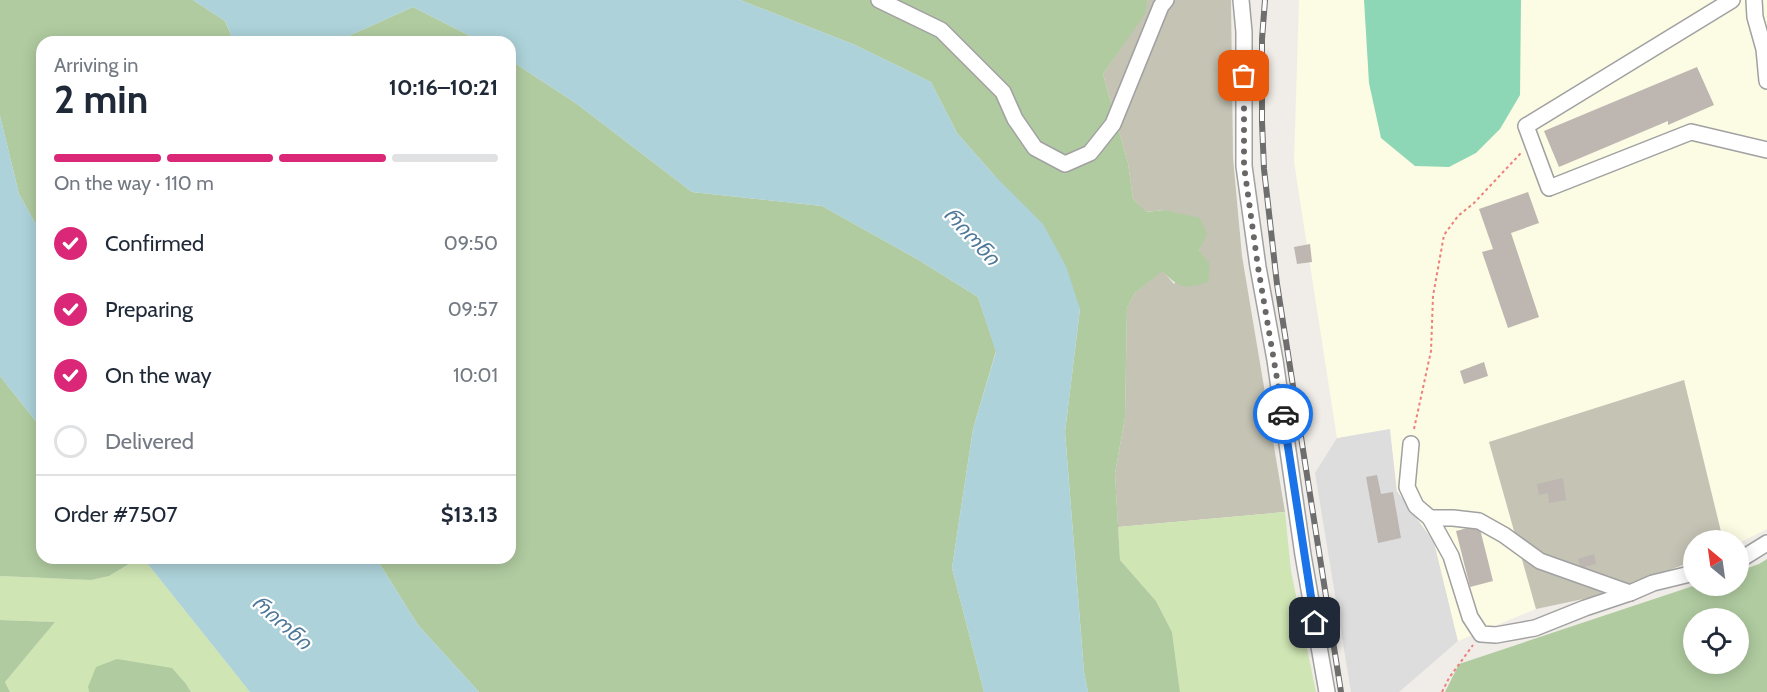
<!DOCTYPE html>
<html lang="en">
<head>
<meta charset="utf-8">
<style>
	:root { --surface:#fff; --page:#f2f2f3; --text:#1f2937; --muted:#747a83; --line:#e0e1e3; --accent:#db2777 }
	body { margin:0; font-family:Cabin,"Noto Sans Georgian",sans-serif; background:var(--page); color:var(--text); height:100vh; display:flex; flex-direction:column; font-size:22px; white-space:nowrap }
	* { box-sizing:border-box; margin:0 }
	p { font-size:20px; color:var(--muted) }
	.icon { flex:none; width:33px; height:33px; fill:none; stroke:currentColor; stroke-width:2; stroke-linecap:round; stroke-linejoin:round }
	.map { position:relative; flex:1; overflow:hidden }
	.panel { position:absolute; left:36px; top:36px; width:480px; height:528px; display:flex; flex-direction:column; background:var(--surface); border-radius:18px; box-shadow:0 3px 15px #0003 }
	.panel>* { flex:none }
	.needle { width:39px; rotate:331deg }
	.buttons { position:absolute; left:1683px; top:530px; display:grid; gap:12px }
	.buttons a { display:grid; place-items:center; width:66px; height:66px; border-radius:50%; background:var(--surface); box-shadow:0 3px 15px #0003; font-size:30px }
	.pin { position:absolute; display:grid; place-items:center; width:51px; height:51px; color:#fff; margin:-26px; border-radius:12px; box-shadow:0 3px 9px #0006 }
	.courier { position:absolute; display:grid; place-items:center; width:60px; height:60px; margin:-30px; border:4px solid #1a73e8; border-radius:50%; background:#fff; color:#222; box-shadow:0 2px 8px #0007 }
	.headline em { font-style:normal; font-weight:700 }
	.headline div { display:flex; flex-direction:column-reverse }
	.headline { display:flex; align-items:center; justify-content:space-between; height:102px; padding:0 18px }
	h1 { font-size:39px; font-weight:700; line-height:45px }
	.bar { display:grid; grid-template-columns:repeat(4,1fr); gap:9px 6px; align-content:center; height:72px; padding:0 18px }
	.bar i { height:8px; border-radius:4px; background:var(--line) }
	.bar .current { background:var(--accent) }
	.bar p { grid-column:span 4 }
	.line { display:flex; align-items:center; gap:15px; padding:0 18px; border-top:2px solid var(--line) }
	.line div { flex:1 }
	ol { padding:0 18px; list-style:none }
	li { display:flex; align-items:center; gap:18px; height:66px }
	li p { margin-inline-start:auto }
	li .icon { padding:6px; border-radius:50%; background:var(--accent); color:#fff; stroke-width:4 }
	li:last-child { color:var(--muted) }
	li i { width:33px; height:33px; border:3px solid var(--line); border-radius:50% }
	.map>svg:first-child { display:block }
	.residential { fill:#deddde }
	.education { fill:#fcfbe4 }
	.construction { fill:#c4c3b4 }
	.grass { fill:#cfe5b3 }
	.forest { fill:#b0cba0; fill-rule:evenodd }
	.pitch { fill:#8ed7b6 }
	.water { fill:#add2d9 }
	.building { fill:#bdb6b1 }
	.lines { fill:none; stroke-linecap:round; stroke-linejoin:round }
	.minor-casing { stroke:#a1a1a1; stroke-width:18 }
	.path { stroke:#ed807b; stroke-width:2; stroke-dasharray:3 3; stroke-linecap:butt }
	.minor { stroke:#fff; stroke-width:15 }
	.rail-casing { stroke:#6e6e6e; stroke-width:6 }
	.rail { stroke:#fff; stroke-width:4; stroke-dasharray:11; stroke-linecap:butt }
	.done { stroke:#696866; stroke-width:6; stroke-dasharray:0 10.8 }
	.route { stroke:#1a73e8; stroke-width:8 }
	.labels { text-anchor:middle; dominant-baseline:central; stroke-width:4.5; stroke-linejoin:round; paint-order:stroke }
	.water-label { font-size:21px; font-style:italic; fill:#4e7899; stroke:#fff }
</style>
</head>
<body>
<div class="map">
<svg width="1767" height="692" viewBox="0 0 1767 692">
	<rect width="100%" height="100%" fill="#f0ede8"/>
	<path class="residential" d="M1390,428L1397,491L1434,542L1458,641L1399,692H1351L1315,473L1337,438Z"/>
	<path class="education" d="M1299,0H1767V529L1739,543L1738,540H1723L1684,380L1489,442L1536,609L1458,641L1434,542L1397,491L1390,429L1337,438L1294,162Z"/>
	<g class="construction">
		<path d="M1148,0H1231L1233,158L1242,256L1285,512L1118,527L1115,473L1125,418L1127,308L1135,293L1162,270L1174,284L1199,251L1206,234L1164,210L1145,212L1133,199L1128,163L1103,74L1144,14Z"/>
		<path d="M1684,380L1723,540H1694L1693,561L1607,594L1536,609L1489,442Z"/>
	</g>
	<g class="grass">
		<path d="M1285,512L1291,571L1316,692H1180L1172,632L1156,601L1120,560L1118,527Z"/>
		<path d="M139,558H143L250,692H191L186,684L88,687L89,692H10L5,682L55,622L0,620V576L91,580L109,576Z"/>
	</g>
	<g class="forest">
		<path d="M0,0H193L225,21L234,42H42V235L19,194L0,116Z"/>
		<path d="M740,0H1148L1145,14L1103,74L1128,163L1133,199L1146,212L1164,210L1200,218L1207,234L1199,251L1210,264L1208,282C1183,290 1180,288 1162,271L1135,293L1127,308L1125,418L1115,473L1120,560L1156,601L1172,632L1180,692H1088L1084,672L1065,432L1080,309L994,175L957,133L931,82L855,45Z"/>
		<path d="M413,7L482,42H335Z"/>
		<path d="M510,60L577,104L692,192L822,206L917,259L978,297L996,351L973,429L952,568L984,692H479L418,625L376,558H510Z"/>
		<path d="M0,376L42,429V558H139L109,576L91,580L0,576Z"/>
		<path d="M1767,559V692H1445L1459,664L1696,585H1738L1739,571L1759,564ZM1694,618H1738V663H1694Z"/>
		<path d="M0,620L55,622L5,682L10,692H0Z"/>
		<path d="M117,659L172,668L186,684L191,692H89L88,687L96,667Z"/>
	</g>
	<path class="pitch" d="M1364,0H1521L1520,95L1500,129L1476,153L1449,167L1415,166L1381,138L1369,83Z"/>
	<g class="water">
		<path d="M193,0H740L855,45L931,82L957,133L994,175L1043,224L1066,266L1080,309L1065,432L1084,672L1088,692H984L952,568L973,429L996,352L978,297L917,259L822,206L692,192L577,104L510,60V42H482L413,7L335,42H234L225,21Z"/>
		<path d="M0,116L19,194L42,235V429L0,376Z"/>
		<path d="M143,558H376L418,625L479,692H250Z"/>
	</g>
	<g class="building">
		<path d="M1697,67L1714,105L1668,125V121L1559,167L1544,131Z"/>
		<path d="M1528,192L1539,223L1511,233L1539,317L1508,328L1482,252L1493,249L1479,209Z"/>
		<path d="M1310,244L1312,262L1297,264L1294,247Z"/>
		<path d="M1484,362L1488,376L1464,384L1460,371Z"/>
		<path d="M1377,475L1381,494L1393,492L1401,538L1378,543L1366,477Z"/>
		<path d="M1563,478L1566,500L1549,503L1548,493L1539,495L1537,484Z"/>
		<path d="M1479,525L1493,581L1470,587L1456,531Z"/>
		<path d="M1594,554L1596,564L1581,568L1578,559Z"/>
	</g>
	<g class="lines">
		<g class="minor-casing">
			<g id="minor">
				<path d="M879,0L941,30L1003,92L1015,119L1035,148L1065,164L1090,153L1113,124L1161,6L1166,0"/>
				<path d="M1241,0L1244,32V166L1258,267L1275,360L1303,555L1327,692"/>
				<path d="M1732,0L1526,126L1549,188L1691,132L1767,150"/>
				<path d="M1754,0L1755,17L1764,49L1767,81"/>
				<path d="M1411,444L1407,487L1416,506L1430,518L1451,556L1470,617L1481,634L1496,635L1535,628L1585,608L1630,593L1653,583L1694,573"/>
				<path d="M1430,518H1453L1479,521L1504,535L1540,561L1630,593"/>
				<path d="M1738,561L1767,543"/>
			</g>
		</g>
		<g class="path">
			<path d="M1414,429L1431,351L1433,296L1444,235L1458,216L1474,203L1521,153"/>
			<path d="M1442,692L1449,678L1473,645"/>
		</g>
		<use href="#minor" class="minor"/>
		<g class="rail-casing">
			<path id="rail" d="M1265,0L1262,39V122L1264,169L1277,284L1341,692"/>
		</g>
		<use href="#rail" class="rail"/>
	</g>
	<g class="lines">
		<path class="done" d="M1244,76V166L1258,267L1283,414"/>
		<path class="route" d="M1283,414L1315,623"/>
	</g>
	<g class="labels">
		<g class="water-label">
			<text transform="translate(972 236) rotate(47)">რიონი</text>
			<text transform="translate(282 622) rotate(41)">რიონი</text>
		</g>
	</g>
</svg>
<div class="buttons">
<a><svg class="needle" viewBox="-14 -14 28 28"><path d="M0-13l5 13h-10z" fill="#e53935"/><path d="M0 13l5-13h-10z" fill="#747a83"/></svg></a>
<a><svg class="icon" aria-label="locate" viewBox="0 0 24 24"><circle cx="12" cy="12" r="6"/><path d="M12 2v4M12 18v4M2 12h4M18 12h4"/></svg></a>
</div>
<div class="pin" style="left:1244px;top:76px;background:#ea580c"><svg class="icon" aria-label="bag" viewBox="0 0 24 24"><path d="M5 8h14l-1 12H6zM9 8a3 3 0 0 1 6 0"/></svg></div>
<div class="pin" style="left:1315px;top:623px;background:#1f2937"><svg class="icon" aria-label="home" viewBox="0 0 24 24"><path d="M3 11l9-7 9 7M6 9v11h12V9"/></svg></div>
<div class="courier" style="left:1283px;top:414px"><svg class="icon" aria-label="car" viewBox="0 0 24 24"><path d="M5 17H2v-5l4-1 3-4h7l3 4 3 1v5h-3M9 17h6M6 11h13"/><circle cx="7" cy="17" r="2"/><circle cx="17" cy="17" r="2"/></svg></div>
<section class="panel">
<div class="headline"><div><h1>2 min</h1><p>Arriving in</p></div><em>10:16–10:21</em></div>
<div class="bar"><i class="current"></i><i class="current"></i><i class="current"></i><i></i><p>On the way · 110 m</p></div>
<ol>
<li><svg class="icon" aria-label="check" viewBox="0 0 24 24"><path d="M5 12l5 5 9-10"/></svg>Confirmed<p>09:50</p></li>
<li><svg class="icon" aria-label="check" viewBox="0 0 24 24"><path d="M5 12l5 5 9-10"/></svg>Preparing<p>09:57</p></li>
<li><svg class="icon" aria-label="check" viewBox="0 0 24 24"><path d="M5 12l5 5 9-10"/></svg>On the way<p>10:01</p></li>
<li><i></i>Delivered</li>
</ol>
<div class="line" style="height:78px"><div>Order #7507</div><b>$13.13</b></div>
</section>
</div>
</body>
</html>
